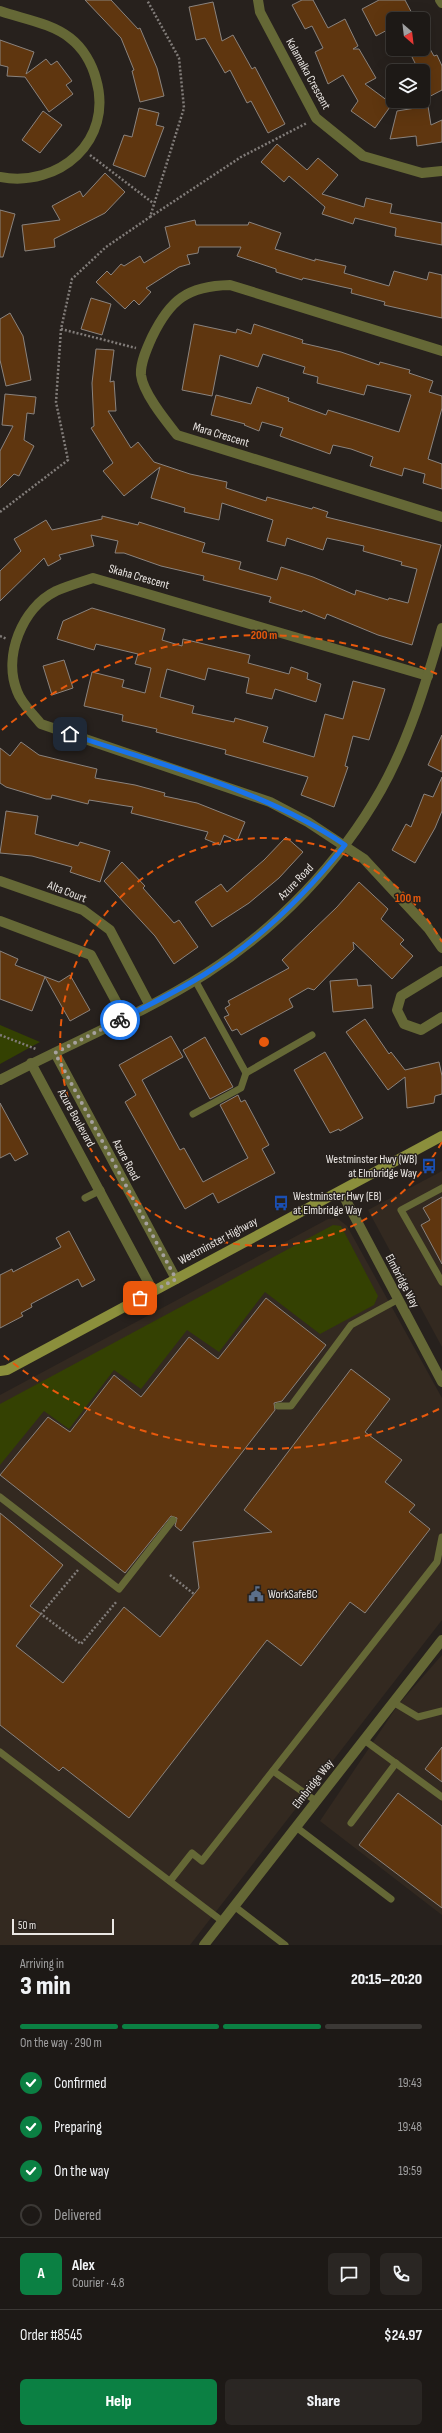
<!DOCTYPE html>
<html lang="en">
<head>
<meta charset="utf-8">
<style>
	:root { --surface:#1d1916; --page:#2a2623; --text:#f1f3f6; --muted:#a0a0a1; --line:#3b3835; --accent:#0b8043 }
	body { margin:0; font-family:"Sofia Sans Condensed",sans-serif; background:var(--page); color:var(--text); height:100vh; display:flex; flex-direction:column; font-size:15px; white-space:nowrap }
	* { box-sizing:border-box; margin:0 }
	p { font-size:13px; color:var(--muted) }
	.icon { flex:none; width:22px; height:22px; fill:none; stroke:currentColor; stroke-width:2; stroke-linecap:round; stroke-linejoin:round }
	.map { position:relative; height:1945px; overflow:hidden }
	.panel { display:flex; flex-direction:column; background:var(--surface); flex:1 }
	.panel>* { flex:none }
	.needle { width:26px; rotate:152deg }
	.controls { position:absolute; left:386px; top:12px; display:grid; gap:8px }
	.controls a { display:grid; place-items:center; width:44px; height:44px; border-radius:6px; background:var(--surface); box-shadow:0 4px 16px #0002,0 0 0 1px var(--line); font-size:20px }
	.scale { position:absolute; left:12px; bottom:10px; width:102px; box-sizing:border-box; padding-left:4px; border:2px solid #eae6e3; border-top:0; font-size:11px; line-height:14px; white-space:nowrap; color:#eae6e3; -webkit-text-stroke:3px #27211d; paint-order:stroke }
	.pin { position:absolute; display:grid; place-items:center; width:34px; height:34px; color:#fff; margin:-17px; border-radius:8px; box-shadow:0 2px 6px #0006 }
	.courier { position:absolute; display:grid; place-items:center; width:40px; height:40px; margin:-20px; border:3px solid #1a73e8; border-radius:50%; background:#fff; color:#222; box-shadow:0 1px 5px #0007 }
	.headline em { font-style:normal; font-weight:800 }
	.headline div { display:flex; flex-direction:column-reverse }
	.headline { display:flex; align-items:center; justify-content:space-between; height:68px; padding:0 20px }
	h1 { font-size:26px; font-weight:800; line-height:30px }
	.bar { display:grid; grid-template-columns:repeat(4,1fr); gap:6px 4px; align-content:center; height:48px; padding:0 20px }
	.bar i { height:5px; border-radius:3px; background:var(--line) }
	.bar .selected { background:var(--accent) }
	.bar p { grid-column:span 4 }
	.line { display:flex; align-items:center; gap:10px; padding:0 20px; border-top:1px solid var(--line) }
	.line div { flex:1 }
	.round { display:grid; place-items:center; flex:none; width:42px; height:42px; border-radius:6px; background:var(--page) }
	ol { padding:0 20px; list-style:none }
	li { display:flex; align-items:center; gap:12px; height:44px }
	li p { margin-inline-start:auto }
	li .icon { padding:4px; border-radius:50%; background:var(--accent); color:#fff; stroke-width:4 }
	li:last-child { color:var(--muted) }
	li i { width:22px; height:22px; border:2px solid var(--line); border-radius:50% }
	.action { display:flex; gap:8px; margin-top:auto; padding:8px 20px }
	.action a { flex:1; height:46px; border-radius:6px; background:var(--accent); color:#fff; font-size:16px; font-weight:800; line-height:46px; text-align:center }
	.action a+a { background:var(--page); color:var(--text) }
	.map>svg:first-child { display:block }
	.built { fill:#332920 }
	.green { fill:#344102 }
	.building { fill:#5f360f; stroke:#8a837e }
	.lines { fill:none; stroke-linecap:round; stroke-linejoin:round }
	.path { stroke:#817c79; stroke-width:2.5; stroke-dasharray:2 2; stroke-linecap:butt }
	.lane { stroke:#656836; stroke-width:7 }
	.street { stroke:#656836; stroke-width:10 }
	.secondary { stroke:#8b8f3c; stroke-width:10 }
	.done { stroke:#a6a19e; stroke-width:4; stroke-dasharray:0 7.2 }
	.route { stroke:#1a73e8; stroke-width:5 }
	.ring { fill:none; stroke:#e8590c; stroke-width:2; stroke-dasharray:7 5 }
	.labels { text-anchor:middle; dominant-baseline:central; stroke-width:3; stroke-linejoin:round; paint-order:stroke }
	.street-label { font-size:12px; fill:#eae6e3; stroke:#27211d }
	.poi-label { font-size:12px; fill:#eae6e3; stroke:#27211d; text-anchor:start }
	.centre { fill:#e8590c; stroke:#27211d; stroke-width:2 }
	.ring-label { font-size:12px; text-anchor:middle; font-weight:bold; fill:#e8590c; stroke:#27211d; stroke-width:3; stroke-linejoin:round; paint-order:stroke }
</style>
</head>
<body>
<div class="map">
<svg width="442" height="1945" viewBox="0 0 442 1945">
	<rect width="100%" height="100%" fill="#27211d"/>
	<g class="built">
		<path d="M442,1171V1347L368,1210Z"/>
		<path d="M337,1218L347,1226L442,1398V1620L190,1945H0V1395L328,1219Z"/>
		<path d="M442,1655V1915L320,1821L398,1705Z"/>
	</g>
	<g class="green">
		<path d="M0,1025L40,1042L0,1064Z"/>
		<path d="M333,1225L341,1226L378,1296L374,1305L320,1334L265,1292L219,1352L187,1330L141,1389L114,1370L69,1429L44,1411L0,1465V1404Z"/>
	</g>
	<g class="building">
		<path d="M85,0H111L138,29L140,28L157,68L164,96L140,102L132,71L134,70L121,38Z"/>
		<path d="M302,0H313L328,28L345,19L358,46L353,49H359L376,78L365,84L392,104L375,128L351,111L358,101L343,75L328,84L315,52L323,48L312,26L305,29L292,5Z"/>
		<path d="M379,0H405L415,19H393V27L376,36L362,9Z"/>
		<path d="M213,2L222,41L233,35L252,69L255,67L285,124L268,133L251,101L247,103L230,70L225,73L205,38L196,40L189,7Z"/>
		<path d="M0,40L34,52L26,74L46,59L51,65L57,61L72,81L66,85L73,94L49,112L25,77L7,76L8,67L0,65Z"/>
		<path d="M408,49H430L434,56L437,55L442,66V90L423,100V71H419Z"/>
		<path d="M428,106L431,125L442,120V142L417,146L416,136L390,139L397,111Z"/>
		<path d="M139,108L159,113L156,125L164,127L145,177L113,165L124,135L132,137Z"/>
		<path d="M43,111L62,125L40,153L22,140Z"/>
		<path d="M277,144L307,170L318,158L338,175L322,194L364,207L366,198L392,204L390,213L442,223V245L395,236L396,228L355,218L353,224L322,214L325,207L289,176L284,182L261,162Z"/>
		<path d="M105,173L125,192L105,213L54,239L55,247L25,251L22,225L60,220L52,206L80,191L83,197Z"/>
		<path d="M0,210L15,214L3,257H0Z"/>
		<path d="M195,220L196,225H248L249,222L281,233L275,249L315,261V259L346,266L344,273L389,286L394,271L427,280L429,272L442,275V318L384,305L385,302L351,293L352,289L303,278L302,280L276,272V269L237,256L241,247H199L198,253L187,255L190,264L179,267L146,288L151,292L139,305L134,300L125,309L96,282L107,271L111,275L121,264L124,266L140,256L144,263L170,247L165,227Z"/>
		<path d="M91,298L111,304L102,335L81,329Z"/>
		<path d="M10,313L23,336L31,380L6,386L0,360V319Z"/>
		<path d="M194,324L236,333L237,329L251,334L254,324L303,340L302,343L341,352L379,365L380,362L410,370L409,373L433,381L429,392L442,396V408L428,459L442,464V489L423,483L425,474L404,468L402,476L370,466L373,457L351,449L333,445L330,454L280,436L283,428L262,422L259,431L244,425L245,424L211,415L216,395L251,404L257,387L289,398L288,401L326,415L328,410L399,432L411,395L367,385L364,395L317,383L318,377L303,373L305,367L263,354L258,367L220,355L212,396L182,390Z"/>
		<path d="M96,349L114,350L110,382L114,381L116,411H108L131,448L138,442L154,462L190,474L227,482L226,488L266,501L267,497L312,509L313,507L328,512L326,517L441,545L412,645L378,635L327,614L325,619L303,610L302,612L269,602L271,597L203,580L204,576L161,566L124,553H115L118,541L91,535L94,546L59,555L61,559L48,566L44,558L0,601V571L21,551L14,539L46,520L52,530L102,519V516L138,525L139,522L205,543L202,552L241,562L239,569L277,580L281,567L313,577L355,595L356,590L388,600L389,598L408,603L417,569L401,565L402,562L363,551L364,546L327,538L323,550L287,538L285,546L267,541L273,520L222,503L219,520L184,512L185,508L151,498L160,467L124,496L103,471L113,463L91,428L94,426L92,383Z"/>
		<path d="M5,394L36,397L34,414L27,413L24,440L34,446L19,476L14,474L0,488V451L13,426L2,425Z"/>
		<path d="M92,608L165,629L162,640L182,646L183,639L250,655L248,663L289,674L291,667L308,673L307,679L321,684L316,702L275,689L272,699L246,693L249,678L208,668L205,680L167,669L160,697L194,706L192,713L234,722L235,718L268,727L263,742L314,757L325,714L343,719L353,681L385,689L369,740L353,736L345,766L348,767L334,807L301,795L308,777L225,754L226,750L156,732L157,729L122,721L123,715L84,706L92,672L124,680L122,687L145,693L151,668L135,664L138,654L96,644L94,650L57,639L63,621Z"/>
		<path d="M64,660L73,688L52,695L43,666Z"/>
		<path d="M442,735V772L428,765Z"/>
		<path d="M21,742L39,755L97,769L95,778L135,785L165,793L164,796L197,803L245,822L237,841L224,835L220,845L205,839L208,832L131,813L133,807L89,800L88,804L52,795L51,799H46L6,787L0,783V748L10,756Z"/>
		<path d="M442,777V811L435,828L415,863L392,850L406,824L411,827L424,794L433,797Z"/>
		<path d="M6,811L38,816L35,834L78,846L80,842L110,851L100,882L70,872L72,867L32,856L0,853Z"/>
		<path d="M286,837L303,852L279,878L249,903L212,927L195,902L221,884L227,892L264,860Z"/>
		<path d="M122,862L145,886L143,888L174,923L179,920L198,947L174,964L155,936L104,881Z"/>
		<path d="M359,882L388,909L381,919L404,940L400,944L413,956L392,979L353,942L354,949L314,990L308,988L289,999L293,1007L241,1035L237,1029L232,1031L224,1017L229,1015L225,1008L230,1005L228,1001L289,968L282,960L337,907Z"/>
		<path d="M0,951L18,959L15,965L59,982L70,975L90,1010L70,1021L45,977L32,1011L0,999Z"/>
		<path d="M357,979L358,986L371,985L373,1008L333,1012L330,981Z"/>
		<path d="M365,1019L389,1054L391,1052L405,1070L439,1062L442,1076V1094L435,1096L434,1103L407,1108L405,1077L388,1090L346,1032Z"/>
		<path d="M171,1036L183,1057L142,1080L180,1150L184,1148L203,1182L248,1158L220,1105L238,1095L241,1102L245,1100L269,1145L262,1149L275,1173L218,1203L213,1193L185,1209L125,1102L136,1095L119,1065Z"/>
		<path d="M205,1037L233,1087L210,1099L183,1050Z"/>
		<path d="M325,1052L363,1118L340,1131L339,1129L330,1133L294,1070Z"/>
		<path d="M0,1103L28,1154L15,1161L10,1153L0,1158Z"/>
		<path d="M442,1197V1264L421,1225L430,1220L423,1208Z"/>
		<path d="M69,1231L95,1280L82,1287L78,1279L31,1304L32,1307L21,1313L23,1316L0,1328V1275L12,1269L13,1272L61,1247L56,1238Z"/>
		<path d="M266,1298L326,1345L282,1401L274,1403L275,1410L181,1531L175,1526L177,1518L171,1516L125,1573L0,1475L48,1417L70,1432L114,1375L141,1397L189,1337L218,1359Z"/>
		<path d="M351,1369L390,1399L365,1432L402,1460L385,1482L415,1505L409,1512L430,1529L365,1613L350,1602L301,1666L267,1640L129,1818L63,1767L59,1771L0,1725V1513L63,1565L30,1606L41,1614L16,1646L63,1683L124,1607L160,1637L199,1588L193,1542L272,1532L244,1510Z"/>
		<path d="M442,1747V1782L425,1769Z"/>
		<path d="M398,1793L442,1826V1908L359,1845Z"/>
	</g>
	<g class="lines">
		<g class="path">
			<path d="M90,155L153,203"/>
			<path d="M150,217L241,157L307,123"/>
			<path d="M61,329L136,348"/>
			<path d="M0,512L68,460L56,402L61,329L72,279L106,247L150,217L184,108L179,58L147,0"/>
			<path d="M0,636L7,639"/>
			<path d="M0,1035L36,1049"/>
			<path d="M78,1570L41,1614L81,1644L117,1601"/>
			<path d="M170,1575L194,1594"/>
		</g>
		<g class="lane">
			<path d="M195,980L246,1073L312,1035"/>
			<path d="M193,1114L241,1088L246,1073"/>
			<path d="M442,1188L401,1210L442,1282"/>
			<path d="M85,1198L101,1190"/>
			<path d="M278,1406H291L351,1325L397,1300"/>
			<path d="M0,1497L119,1589L173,1520"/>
			<path d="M393,1702L418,1717L442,1711"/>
			<path d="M364,1740L442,1797"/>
			<path d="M0,1752L222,1921"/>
			<path d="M273,1771L316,1801"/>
			<path d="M351,1823L396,1763"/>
			<path d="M296,1827L391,1899"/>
			<path d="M170,1881L192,1853L202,1861L437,1562L442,1537"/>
			<path d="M234,1906L285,1945"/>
		</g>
		<g class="street">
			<path d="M258,0L260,12L316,118L363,156L422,173L442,171"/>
			<path d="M440,0L442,3"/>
			<path d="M0,11C23,19 51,23 70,38C83,48 92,64 96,79C114,141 59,188 0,177"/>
			<path d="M442,351L230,285C187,286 170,300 152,337C147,348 140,363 141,375C143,393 166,421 177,435L442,517"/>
			<path d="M428,676L93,578C81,582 67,586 56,591C22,608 3,656 17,691C21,703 33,714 41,724L270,802L308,822L364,859L428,928L442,948"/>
			<path d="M0,881L83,910L110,930L149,1004"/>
			<path d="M0,921L91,955L125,1018"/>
			<path d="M442,971L401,996L397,1010L404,1024L421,1030L442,1017"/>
			<path d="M55,1053L176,1279"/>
			<path d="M31,1063L153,1291"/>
			<path d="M0,1080C68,1044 141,1015 207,973C278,927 339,864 381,790C409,740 426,683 442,628"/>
			<path d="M341,1191L442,1382"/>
			<path d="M204,1945L442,1640"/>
		</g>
		<path class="secondary" d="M0,1371L7,1370L442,1136"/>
	</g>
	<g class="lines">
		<path class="done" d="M120,1020L55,1053L176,1279L140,1298"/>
		<path class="route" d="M70,734C163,766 263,789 345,845C305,895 260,940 205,974C178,991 148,1005 120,1020"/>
	</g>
	<g class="ring">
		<path d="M442 1142A204 204 0 1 1 442 942"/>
		<path d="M439 1409A407 407 0 0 1 2 1354M2 730A407 407 0 0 1 439 675"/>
	</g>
	<defs>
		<g id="bus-bare" transform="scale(1.2)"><path d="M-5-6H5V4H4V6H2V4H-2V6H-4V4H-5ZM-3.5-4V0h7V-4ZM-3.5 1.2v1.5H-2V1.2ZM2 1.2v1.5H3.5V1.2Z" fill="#1a4fb4" stroke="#27211d" stroke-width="2.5" paint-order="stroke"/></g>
		<g id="civic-bare" transform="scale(1.2)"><path d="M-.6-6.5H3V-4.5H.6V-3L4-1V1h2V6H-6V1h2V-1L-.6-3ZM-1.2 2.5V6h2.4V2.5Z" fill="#5c6f8a" stroke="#27211d" stroke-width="2.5" paint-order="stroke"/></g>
	</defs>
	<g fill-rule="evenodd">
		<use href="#bus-bare" x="429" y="1166"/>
		<use href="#bus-bare" x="281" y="1203"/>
		<use href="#civic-bare" x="256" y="1594"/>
	</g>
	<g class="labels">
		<g class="street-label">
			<text transform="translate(308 74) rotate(61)">Kalamalka Crescent</text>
			<text transform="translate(221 435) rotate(17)">Mara Crescent</text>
			<text transform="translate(139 577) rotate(16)">Skaha Crescent</text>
			<text transform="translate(296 882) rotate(-46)">Azure Road</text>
			<text transform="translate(67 892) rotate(21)">Alta Court</text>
			<text transform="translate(76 1118) rotate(61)">Azure Boulevard</text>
			<text transform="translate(126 1160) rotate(62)">Azure Road</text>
			<text transform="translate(218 1241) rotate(-28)">Westminster Highway</text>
			<text transform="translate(402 1281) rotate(62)">Elmbridge Way</text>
			<text transform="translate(313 1784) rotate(-52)">Elmbridge Way</text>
		</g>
		<g class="poi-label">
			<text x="417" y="1159" text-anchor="end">Westminster Hwy (WB)<tspan x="417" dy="14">at Elmbridge Way</tspan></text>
			<text x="293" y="1196">Westminster Hwy (EB)<tspan x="293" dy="14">at Elmbridge Way</tspan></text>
			<text x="268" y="1594">WorkSafeBC</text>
		</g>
	</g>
	<circle cx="264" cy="1042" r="6" class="centre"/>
	<g class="ring-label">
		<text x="264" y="639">200 m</text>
		<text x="408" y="902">100 m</text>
	</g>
</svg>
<div class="controls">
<a><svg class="needle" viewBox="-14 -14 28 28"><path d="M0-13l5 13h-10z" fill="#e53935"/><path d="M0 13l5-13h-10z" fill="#a0a0a1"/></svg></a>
<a><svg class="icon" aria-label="layers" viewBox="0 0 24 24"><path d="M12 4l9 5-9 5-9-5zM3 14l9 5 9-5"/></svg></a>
</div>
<div class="scale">50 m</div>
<div class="pin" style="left:140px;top:1298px;background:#ea580c"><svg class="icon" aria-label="bag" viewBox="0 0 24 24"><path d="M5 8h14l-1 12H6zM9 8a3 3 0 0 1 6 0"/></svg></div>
<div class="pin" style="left:70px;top:734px;background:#1f2937"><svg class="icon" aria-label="home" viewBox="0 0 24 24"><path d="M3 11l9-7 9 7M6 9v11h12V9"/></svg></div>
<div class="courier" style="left:120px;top:1020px"><svg class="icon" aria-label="bike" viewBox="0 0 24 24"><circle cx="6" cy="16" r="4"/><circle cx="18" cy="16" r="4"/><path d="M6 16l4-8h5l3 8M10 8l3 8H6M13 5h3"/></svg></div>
</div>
<section class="panel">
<div class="headline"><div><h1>3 min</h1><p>Arriving in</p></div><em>20:15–20:20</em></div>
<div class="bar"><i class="selected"></i><i class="selected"></i><i class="selected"></i><i></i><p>On the way · 290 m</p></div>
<ol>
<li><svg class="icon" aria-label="check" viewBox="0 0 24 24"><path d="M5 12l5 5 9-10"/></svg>Confirmed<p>19:43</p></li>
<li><svg class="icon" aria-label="check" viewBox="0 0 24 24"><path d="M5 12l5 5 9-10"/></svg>Preparing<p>19:48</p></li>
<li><svg class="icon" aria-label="check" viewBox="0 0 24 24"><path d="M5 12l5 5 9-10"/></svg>On the way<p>19:59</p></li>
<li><i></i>Delivered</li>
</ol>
<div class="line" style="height:72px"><b class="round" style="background:var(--accent);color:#fff">A</b><div><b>Alex</b><p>Courier · 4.8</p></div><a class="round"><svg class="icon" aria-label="chat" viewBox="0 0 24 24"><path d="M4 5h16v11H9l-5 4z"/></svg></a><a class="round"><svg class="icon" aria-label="phone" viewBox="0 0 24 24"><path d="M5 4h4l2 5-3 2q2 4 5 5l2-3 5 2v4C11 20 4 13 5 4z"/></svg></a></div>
<div class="line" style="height:52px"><div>Order #8545</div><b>$24.97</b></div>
<div class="action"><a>Help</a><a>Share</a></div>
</section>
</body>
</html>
